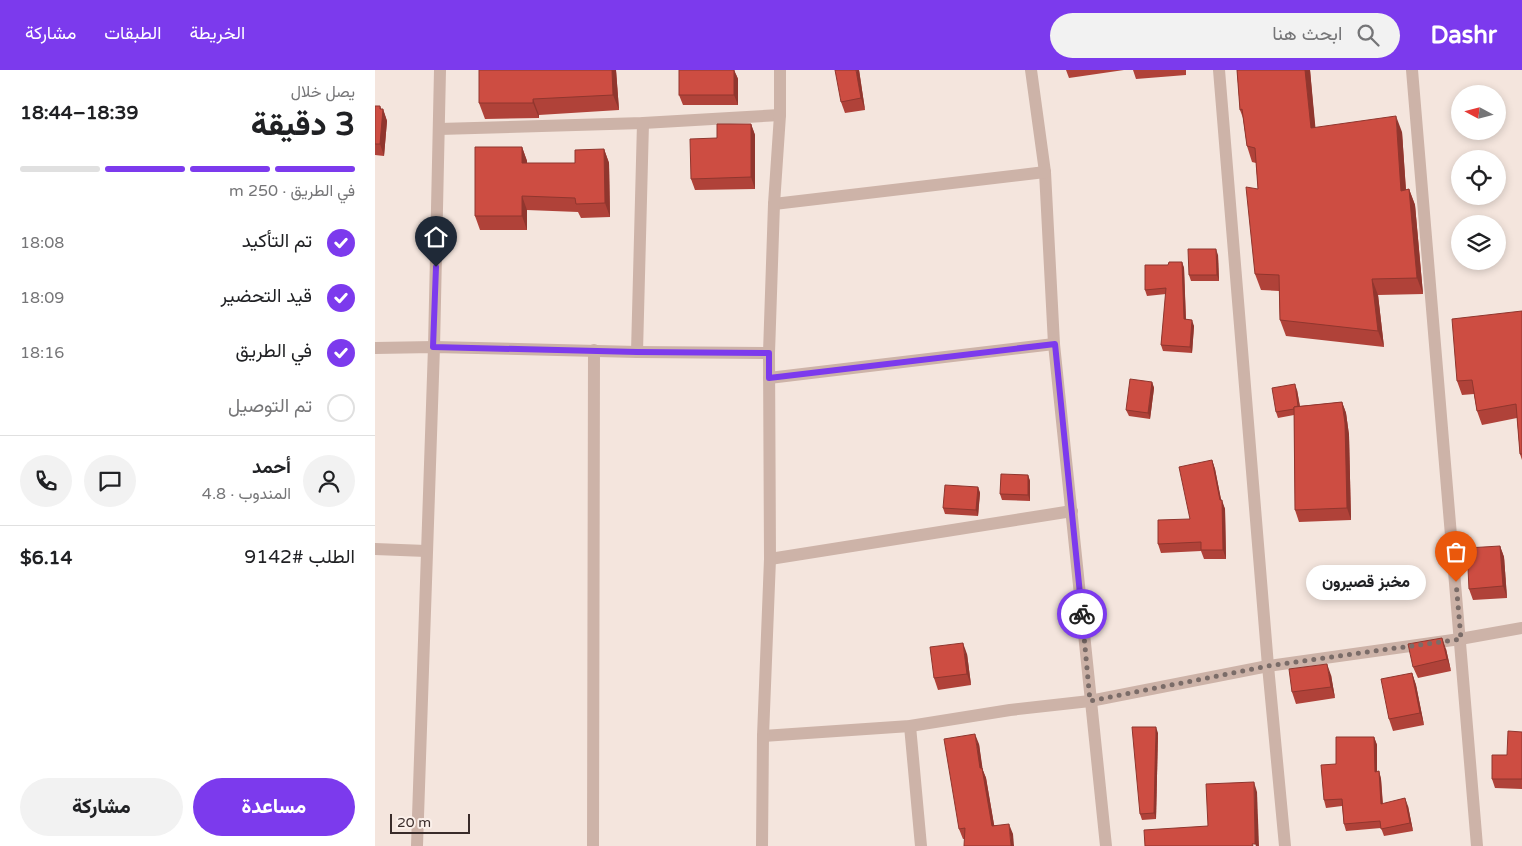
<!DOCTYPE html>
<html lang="ar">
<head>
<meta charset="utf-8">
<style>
	:root { --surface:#fff; --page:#f2f2f2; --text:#202124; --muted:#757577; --line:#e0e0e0; --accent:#7c3aed }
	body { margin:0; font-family:"Varela Round",Vazirmatn,sans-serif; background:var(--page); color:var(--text); direction:rtl; height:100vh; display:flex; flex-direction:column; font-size:19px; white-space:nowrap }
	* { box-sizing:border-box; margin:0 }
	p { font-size:16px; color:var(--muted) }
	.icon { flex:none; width:28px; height:28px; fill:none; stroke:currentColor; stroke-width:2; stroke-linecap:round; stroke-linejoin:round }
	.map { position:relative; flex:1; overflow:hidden; direction:ltr }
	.panel { display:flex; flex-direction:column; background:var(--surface); width:375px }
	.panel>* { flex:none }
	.needle { width:32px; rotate:277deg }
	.fabs { position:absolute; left:1076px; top:15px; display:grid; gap:10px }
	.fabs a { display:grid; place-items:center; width:55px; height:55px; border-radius:50%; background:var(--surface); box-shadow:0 2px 8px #0003; font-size:25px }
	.scale { position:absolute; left:15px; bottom:12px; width:80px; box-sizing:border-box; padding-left:5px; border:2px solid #392b29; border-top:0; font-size:14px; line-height:18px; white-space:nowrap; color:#392b29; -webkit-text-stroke:4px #fbf0ea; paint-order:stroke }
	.pin { position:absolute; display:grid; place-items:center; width:42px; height:42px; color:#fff; margin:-51px -21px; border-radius:50% 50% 50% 0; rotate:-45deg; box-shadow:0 0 5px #0007 }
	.pin .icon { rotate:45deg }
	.courier { position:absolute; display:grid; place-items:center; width:50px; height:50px; margin:-25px; border:4px solid #7c3aed; border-radius:50%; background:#fff; color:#222; box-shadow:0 1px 6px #0007 }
	.bubble { position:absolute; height:35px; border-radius:18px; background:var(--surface); box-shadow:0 2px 8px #0003; font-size:16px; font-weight:800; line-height:35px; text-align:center; direction:rtl }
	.summary em { font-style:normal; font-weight:800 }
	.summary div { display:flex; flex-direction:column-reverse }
	.summary { display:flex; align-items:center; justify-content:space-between; height:85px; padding:0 20px }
	h1 { font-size:32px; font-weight:800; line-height:38px }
	.bar { display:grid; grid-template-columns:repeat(4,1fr); gap:8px 5px; align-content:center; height:60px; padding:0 20px }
	.bar i { height:6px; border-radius:4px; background:var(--line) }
	.bar .current { background:var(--accent) }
	.bar p { grid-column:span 4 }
	.line { display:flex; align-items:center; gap:12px; padding:0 20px; border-top:1px solid var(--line) }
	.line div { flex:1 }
	.round { display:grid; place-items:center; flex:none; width:52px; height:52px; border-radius:26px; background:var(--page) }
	ol { padding:0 20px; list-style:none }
	li { display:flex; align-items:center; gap:15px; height:55px }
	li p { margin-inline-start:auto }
	li .icon { padding:5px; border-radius:50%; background:var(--accent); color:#fff; stroke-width:4 }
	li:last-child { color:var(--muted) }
	li i { width:28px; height:28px; border:2px solid var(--line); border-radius:50% }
	.action { display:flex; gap:10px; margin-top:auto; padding:10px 20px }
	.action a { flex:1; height:58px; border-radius:30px; background:var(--accent); color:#fff; font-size:20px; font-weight:800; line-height:58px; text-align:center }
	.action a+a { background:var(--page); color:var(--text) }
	header { display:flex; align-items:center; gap:30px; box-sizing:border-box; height:70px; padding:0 25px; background:var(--accent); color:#fff }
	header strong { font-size:24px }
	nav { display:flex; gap:28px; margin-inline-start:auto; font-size:18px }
	.search { width:350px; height:45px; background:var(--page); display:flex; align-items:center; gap:12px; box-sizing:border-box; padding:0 18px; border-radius:28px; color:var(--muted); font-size:19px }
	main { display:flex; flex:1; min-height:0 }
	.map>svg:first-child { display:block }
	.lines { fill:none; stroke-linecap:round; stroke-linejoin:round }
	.minor { stroke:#cdb3a8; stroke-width:12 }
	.wall { fill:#b04239 }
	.shaded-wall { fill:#90362e }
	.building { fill:#cd4d42; stroke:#90362e }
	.done { stroke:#7a6c68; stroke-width:5; stroke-dasharray:0 9 }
	.route { stroke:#7c3aed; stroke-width:6 }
</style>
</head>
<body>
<header>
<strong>Dashr</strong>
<div class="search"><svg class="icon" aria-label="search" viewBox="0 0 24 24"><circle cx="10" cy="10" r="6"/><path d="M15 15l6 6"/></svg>ابحث هنا</div>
<nav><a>الخريطة</a><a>الطبقات</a><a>مشاركة</a></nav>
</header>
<main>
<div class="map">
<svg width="1147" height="776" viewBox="0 0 1147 776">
	<rect width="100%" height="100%" fill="#f4e5dd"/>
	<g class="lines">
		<g class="minor">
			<path d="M656,0L670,102L679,274L731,776"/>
			<path d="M844,0L893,596L910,776"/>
			<path d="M1037,0L1102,776"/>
			<path d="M64,59L268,53L405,45"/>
			<path d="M399,134L670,102"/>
			<path d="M0,278L59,277L262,282L394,283"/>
			<path d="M262,282L268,53"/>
			<path d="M394,308L679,274"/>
			<path d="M0,479L51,481"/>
			<path d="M395,489L697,441"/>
			<path d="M535,656L546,776"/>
			<path d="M388,666L535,656L635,640L715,631L893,596L1085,569L1147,558"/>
			<path d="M42,776L59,277L65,0"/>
			<path d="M218,776L219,280"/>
			<path d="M387,776L388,666L395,489L394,283L399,134L405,45V0"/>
		</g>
	</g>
	<g class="wall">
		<path d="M104,0H241L244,40L164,45V48L110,49L104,33Z"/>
		<path d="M304,0H359L363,9V35H308L304,25Z"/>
		<path d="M484,0L490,40L470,43L466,32Z"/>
		<path d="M691,0H749L694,8Z"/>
		<path d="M758,0H811V5L761,9Z"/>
		<path d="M862,0H935L940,58L1027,62L1031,120L1034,119L1040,135L1048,224L1003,225L1009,277L911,266L905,250L904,221L886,220L880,204L883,119L881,93L877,92L872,76L868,48L865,40Z"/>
		<path d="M0,36H5L6,39H8L12,51L9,86L0,85Z"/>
		<path d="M376,54L380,65V119L320,120L316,109L342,68Z"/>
		<path d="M147,77L152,91V93H200L229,79L234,93L235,147L206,148L203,142L152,140V160H105L100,146Z"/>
		<path d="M843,185L844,211H816L814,205Z"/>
		<path d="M807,192L809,198L811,249L819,256L817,283L788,281L786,275L791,224L772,226L770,220L793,195Z"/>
		<path d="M1147,241V390L1145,384L1142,348L1107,355L1102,341L1099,324L1087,325L1082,311Z"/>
		<path d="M777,312L779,318L775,349L754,346L751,340Z"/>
		<path d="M922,320L925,336L967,332L971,343L974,365L976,450L924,452L920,440L919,345L903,348L901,342Z"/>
		<path d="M837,390L840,399L846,430L850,439L851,489H829L826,481L786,483L783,474L815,449Z"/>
		<path d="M653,405L655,411V431L627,430L625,424Z"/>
		<path d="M603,417L605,423L603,446L570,444L568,438Z"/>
		<path d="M1125,476L1129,487L1132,528L1098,530L1094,519Z"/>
		<path d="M1071,579L1076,601L1043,608L1038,597Z"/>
		<path d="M592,584L596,615L563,620L559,608Z"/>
		<path d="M1037,603L1041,615L1049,655L1018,661L1014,649Z"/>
		<path d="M956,605L960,628L921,634L917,622Z"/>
		<path d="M1147,662V719L1120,718L1117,709Z"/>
		<path d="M783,663L781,749L767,750L765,744Z"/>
		<path d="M999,667L1002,675V702L1004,701L1006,709L1008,734L1033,736L1038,761L1009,766L1006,758L971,761L969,754L967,736L951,738L949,730L961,694Z"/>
		<path d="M604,674L607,698L611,708L619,755L638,764L588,769L584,759Z"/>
	</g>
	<g class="shaded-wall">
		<path d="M237,0H241L244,40L238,25Z"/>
		<path d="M359,0L363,9V35L359,25Z"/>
		<path d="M481,0H484L490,40L486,28Z"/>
		<path d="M930,0H935L942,74L936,58Z"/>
		<path d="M158,29L164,45V48L158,33Z"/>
		<path d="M5,36L7,43L8,39L12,51L9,86L5,74Z"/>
		<path d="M1021,46L1027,62L1032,137L1026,121Z"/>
		<path d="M376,54L380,65V119L376,107Z"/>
		<path d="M147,77L152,91V107L147,93Z"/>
		<path d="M229,79L234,93L235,147L230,133Z"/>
		<path d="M1034,119L1040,135L1048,224L1042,208Z"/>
		<path d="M147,126L152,140V160L147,146Z"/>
		<path d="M841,179L843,185L844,211L842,205Z"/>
		<path d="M807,192L809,198L811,255L809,249Z"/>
		<path d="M997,209L1003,225L1009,277L1003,261Z"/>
		<path d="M817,250L819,256L817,283L815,277Z"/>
		<path d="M777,312L779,318L775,349L773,343Z"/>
		<path d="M920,314L922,320L926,344L924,338Z"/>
		<path d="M967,332L971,343L974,365L976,450L972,438Z"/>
		<path d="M837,390L840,399L847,434V430L850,439L851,489L848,480L845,430Z"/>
		<path d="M653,405L655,411V431L653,425Z"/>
		<path d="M603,417L605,423L603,446L601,440Z"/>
		<path d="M1125,476L1129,487L1132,528L1128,516Z"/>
		<path d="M1067,568L1071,579L1076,601L1072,589Z"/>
		<path d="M588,573L592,584L596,615L592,604Z"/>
		<path d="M952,594L956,605L960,628L956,617Z"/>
		<path d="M1037,603L1041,615L1049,655L1045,643Z"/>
		<path d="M781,657L783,663L781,749L779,743Z"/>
		<path d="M600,664L604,674L609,708L605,698Z"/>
		<path d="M999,667L1002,675V709L1000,702Z"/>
		<path d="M607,698L611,708L621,766L617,756Z"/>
		<path d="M1004,701L1006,709L1008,741L1006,734Z"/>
		<path d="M879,712L882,722L884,776H881L880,774Z"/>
		<path d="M1030,728L1033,736L1038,761L1035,753Z"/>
		<path d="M634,754L638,764L639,776H636Z"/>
	</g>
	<g class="building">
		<path d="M104,0H237L238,25L158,29V33H104Z"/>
		<rect x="304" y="0" width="55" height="25"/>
		<path d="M460,0H481L486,28L466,32Z"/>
		<path d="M862,0H930L936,58L1021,46L1026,121L1034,119L1042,208L997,209L1003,261L905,250L904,205L880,204L871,117L883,119L880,78L872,76L867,39L865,40Z"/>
		<path d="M0,36H5V39H8L5,74H0Z"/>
		<path d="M342,54H376V107L316,109L315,69L342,68Z"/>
		<path d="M100,77H147V93H200V80L229,79L230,133L201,134L200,128L147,126V146H100Z"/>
		<path d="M813,179H841L842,205H814Z"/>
		<path d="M794,192H807L809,249L817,250L815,277L786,275L791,218L770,220V195H793Z"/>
		<path d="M1147,241V384H1145L1141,334L1102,341L1097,310L1082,311L1077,249Z"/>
		<path d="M755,309L777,312L773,343L751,340Z"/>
		<path d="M920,314L923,336L919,337V339L901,342L897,318Z"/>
		<path d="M967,332L970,353L972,438L920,440L919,337Z"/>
		<path d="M837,390L845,430H847L848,480H826V472L783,474V450L815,449L804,397Z"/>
		<path d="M626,404L653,405V425L625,424Z"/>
		<path d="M570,415L603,417L601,440L568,438Z"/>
		<path d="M1125,476L1128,516L1094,519L1092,478Z"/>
		<path d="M1067,568L1072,589L1038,597L1033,574Z"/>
		<path d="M588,573L592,604L559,608L555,577Z"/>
		<path d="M952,594L956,617L917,622L914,599Z"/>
		<path d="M1037,603L1045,643L1014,649L1006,609Z"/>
		<path d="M757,657H781L779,743L765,744Z"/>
		<path d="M1133,661L1147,662V709H1117V685H1132Z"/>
		<path d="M600,664L605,698H607L617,756L634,754L636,776H589L590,758L584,759L569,669Z"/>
		<path d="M961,667H999L1000,702L1004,701L1006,734L1030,728L1035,753L1006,759L1005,751L969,754L967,729L949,730L946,695L961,694Z"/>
		<path d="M879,712L880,774H877L878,776H770L769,760L833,756L831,714Z"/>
	</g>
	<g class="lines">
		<path class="done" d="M707,544L715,631L893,596L1086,569L1081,512"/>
		<path class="route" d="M61,197L58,277L262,282L394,283V308L680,274L707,544"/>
	</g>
</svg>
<div class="fabs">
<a><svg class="needle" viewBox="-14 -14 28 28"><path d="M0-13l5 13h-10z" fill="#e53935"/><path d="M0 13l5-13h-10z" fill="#757577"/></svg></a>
<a><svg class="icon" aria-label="locate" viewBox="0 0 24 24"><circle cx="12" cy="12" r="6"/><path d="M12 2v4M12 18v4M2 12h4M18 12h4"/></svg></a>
<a><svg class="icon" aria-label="layers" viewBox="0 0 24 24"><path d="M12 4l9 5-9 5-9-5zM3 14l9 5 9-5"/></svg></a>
</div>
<div class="scale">20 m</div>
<div class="pin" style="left:1081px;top:512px;background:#ea580c"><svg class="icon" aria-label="bag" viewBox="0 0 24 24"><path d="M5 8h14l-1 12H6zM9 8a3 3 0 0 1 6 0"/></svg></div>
<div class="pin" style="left:61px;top:197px;background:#1f2937"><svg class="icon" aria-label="home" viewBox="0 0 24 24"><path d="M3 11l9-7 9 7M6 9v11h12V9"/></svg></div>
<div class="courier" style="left:707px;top:544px"><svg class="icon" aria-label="bike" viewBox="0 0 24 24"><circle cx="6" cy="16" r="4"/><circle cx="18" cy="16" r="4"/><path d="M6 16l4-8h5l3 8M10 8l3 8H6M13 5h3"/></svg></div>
<div class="bubble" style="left:931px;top:495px;width:120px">مخبز قصيرون</div>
</div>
<section class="panel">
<div class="summary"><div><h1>3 دقيقة</h1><p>يصل خلال</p></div><em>18:39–18:44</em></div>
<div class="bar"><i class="current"></i><i class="current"></i><i class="current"></i><i></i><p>في الطريق · 250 m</p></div>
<ol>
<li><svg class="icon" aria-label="check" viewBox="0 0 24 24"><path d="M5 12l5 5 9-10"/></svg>تم التأكيد<p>18:08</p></li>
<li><svg class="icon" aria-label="check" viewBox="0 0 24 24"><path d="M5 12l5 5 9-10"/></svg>قيد التحضير<p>18:09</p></li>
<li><svg class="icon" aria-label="check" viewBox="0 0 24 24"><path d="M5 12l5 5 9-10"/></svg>في الطريق<p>18:16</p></li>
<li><i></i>تم التوصيل</li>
</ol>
<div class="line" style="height:90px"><a class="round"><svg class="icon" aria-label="person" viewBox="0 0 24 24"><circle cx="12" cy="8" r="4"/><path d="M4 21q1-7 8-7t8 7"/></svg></a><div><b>أحمد</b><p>المندوب · 4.8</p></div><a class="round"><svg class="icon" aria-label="chat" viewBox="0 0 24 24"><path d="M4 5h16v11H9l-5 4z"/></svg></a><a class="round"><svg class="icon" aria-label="phone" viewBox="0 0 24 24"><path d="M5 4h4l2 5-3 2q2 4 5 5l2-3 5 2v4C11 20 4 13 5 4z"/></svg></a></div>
<div class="line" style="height:65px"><div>الطلب #9142</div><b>$6.14</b></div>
<div class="action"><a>مساعدة</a><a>مشاركة</a></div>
</section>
</main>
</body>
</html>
